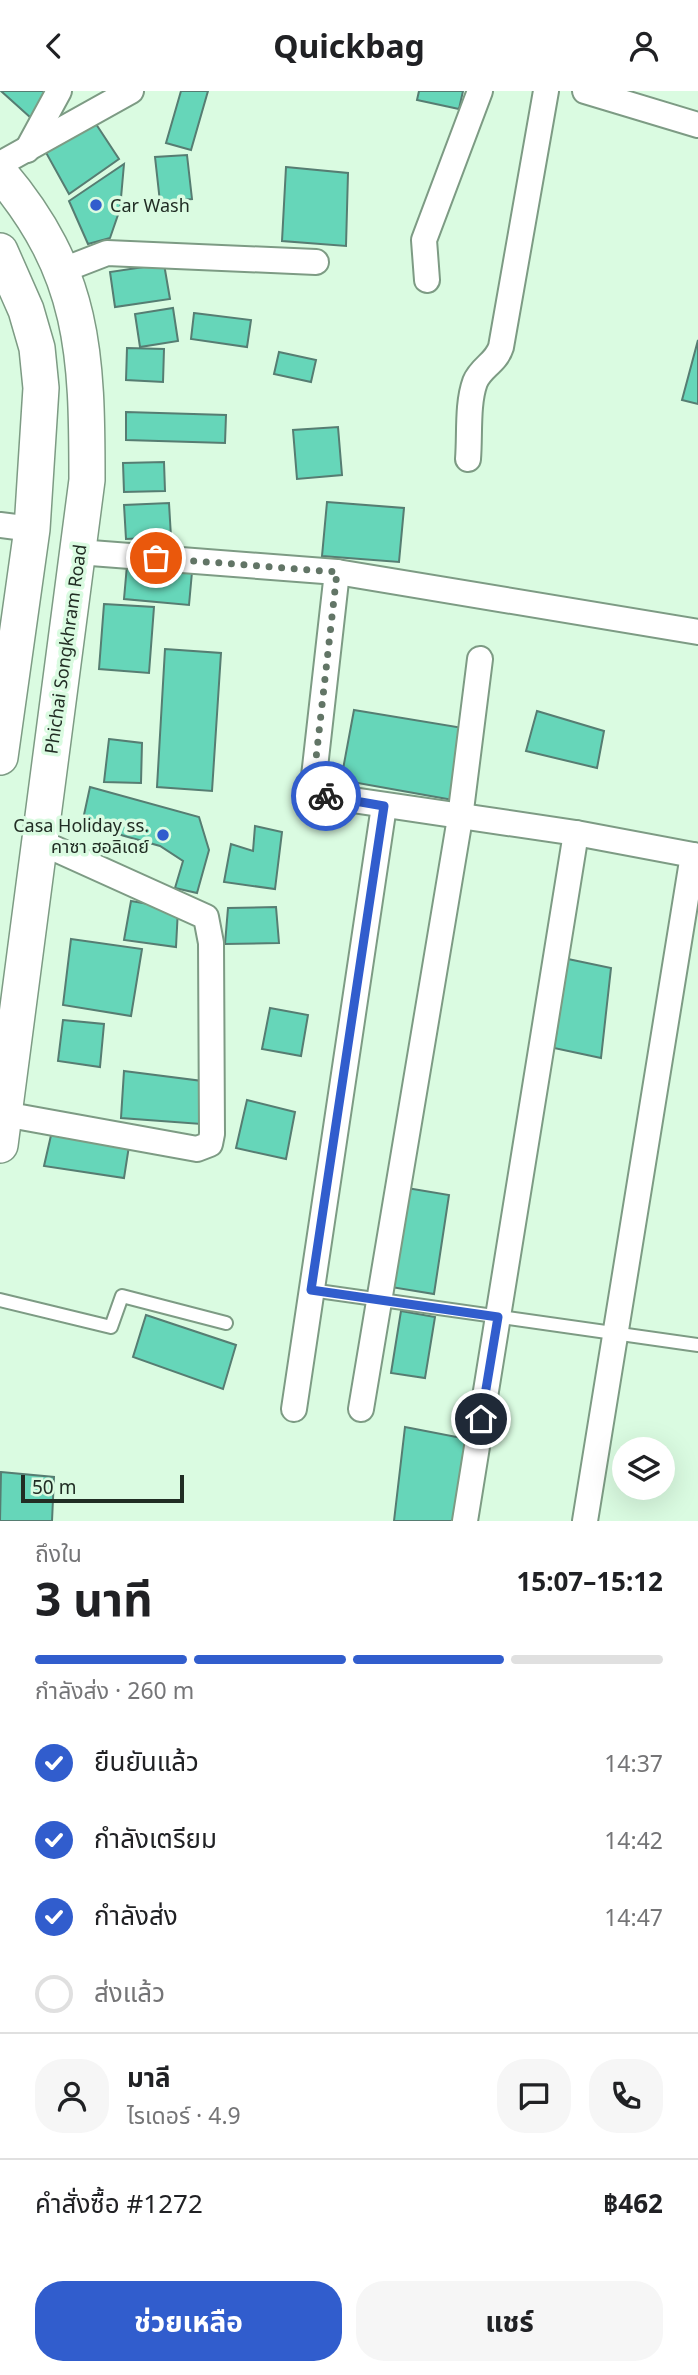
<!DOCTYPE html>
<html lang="th">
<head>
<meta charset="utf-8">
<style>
	:root { --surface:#fff; --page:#f6f6f6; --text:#202124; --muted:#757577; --line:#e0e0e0; --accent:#315dcd }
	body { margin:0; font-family:"Noto Sans","Noto Sans Thai",sans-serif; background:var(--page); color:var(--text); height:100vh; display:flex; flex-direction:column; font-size:26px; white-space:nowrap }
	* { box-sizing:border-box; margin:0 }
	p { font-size:23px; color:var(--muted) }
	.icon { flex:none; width:38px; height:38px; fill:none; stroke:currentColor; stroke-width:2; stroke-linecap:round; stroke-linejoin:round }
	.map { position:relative; height:1430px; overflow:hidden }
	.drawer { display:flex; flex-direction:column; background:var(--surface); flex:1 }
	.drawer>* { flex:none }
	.buttons { position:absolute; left:612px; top:1346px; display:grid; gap:14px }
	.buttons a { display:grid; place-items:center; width:63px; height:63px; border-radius:50%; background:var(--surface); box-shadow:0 7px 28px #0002; font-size:35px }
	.scale { position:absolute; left:21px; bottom:18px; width:163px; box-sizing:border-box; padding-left:7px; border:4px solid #212d24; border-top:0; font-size:19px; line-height:24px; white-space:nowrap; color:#212d24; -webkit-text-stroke:5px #dafbe1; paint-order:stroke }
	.pin { position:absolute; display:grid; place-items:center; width:60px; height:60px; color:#fff; margin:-30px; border:4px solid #fff; border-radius:50%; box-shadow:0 2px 7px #0007 }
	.courier { position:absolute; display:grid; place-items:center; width:70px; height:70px; margin:-35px; border:5px solid #315dcd; border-radius:50%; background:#fff; color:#222; box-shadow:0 2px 9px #0007 }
	.head em { font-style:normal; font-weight:700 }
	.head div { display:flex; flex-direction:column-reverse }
	.head { display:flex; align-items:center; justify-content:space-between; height:119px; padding:0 35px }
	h1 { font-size:46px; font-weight:700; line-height:52px }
	.bar { display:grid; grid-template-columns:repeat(4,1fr); gap:10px 7px; align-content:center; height:84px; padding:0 35px }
	.bar i { height:9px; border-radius:5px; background:var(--line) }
	.bar .selected { background:var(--accent) }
	.bar p { grid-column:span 4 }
	.line { display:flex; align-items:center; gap:18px; padding:0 35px; border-top:2px solid var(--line) }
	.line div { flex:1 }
	.round { display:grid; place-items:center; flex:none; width:74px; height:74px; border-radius:28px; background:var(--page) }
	ol { padding:0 35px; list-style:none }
	li { display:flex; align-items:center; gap:21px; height:77px }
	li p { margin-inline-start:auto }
	li .icon { padding:7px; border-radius:50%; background:var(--accent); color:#fff; stroke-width:4 }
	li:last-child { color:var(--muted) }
	li i { width:38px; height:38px; border:4px solid var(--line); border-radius:50% }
	.action { display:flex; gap:14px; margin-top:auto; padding:14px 35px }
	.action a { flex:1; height:80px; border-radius:28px; background:var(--accent); color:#fff; font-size:28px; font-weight:700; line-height:80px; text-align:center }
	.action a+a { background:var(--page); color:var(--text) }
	header { display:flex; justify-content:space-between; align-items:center; height:91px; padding:0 35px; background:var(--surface); font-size:32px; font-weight:700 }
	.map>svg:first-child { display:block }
	.building { fill:#66d6b9; stroke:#567d72; stroke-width:2 }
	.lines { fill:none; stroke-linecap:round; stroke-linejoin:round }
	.service-casing { stroke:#7d9b84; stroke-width:16 }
	.minor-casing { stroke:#7d9b84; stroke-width:28 }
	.secondary-casing { stroke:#7d9b84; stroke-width:38 }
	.service { stroke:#fff; stroke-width:12 }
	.minor { stroke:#fff; stroke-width:24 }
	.secondary { stroke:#fff; stroke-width:35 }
	.done { stroke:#627566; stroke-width:7; stroke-dasharray:0 12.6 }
	.route { stroke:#315dcd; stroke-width:9 }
	.poi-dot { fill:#315dcd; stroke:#dafbe1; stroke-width:2.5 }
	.labels { text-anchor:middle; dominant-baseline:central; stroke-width:7; stroke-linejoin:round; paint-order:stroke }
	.poi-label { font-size:18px; fill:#212d24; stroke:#dafbe1; text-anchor:start }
	.street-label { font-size:18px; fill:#212d24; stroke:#dafbe1 }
</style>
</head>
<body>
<header><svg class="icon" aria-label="back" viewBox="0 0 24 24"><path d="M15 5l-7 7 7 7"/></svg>Quickbag<svg class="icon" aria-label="person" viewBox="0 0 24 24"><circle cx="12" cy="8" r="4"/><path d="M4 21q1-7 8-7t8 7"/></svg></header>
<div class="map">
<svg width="698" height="1430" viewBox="0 0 698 1430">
	<rect width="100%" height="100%" fill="#dafbe1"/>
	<g class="building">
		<path d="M1,0H51L31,27Z"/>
		<path d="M181,0H208L191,59L166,52Z"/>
		<path d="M419,0H463L459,18L417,9Z"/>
		<path d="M94,30L119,68L69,103L44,58Z"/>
		<path d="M187,64L192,108L160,111L155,66Z"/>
		<path d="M124,73L120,118L110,147L88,153L69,110Z"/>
		<path d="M286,76L348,82L346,155L282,150Z"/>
		<path d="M164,173L170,208L115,216L110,181Z"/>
		<path d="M173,217L178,250L140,256L135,223Z"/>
		<path d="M194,222L251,229L247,256L191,248Z"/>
		<path d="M698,249V313L682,309Z"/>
		<path d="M127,257L164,258L163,291L126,289Z"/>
		<path d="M279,261L316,269L311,291L274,283Z"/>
		<path d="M126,321L226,324L225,352L126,349Z"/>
		<path d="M338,336L342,384L297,388L293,339Z"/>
		<path d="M164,371L165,400L124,401L123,372Z"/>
		<path d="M327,411L404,417L399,471L322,465Z"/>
		<path d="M169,412L171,446L126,448L124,414Z"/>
		<path d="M127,474L192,481L189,514L124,508Z"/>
		<path d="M104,513L154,516L149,582L99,578Z"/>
		<path d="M165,558L221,562L212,700L157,696Z"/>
		<path d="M354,619L463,637L453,709L341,689Z"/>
		<path d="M537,620L604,640L597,677L526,660Z"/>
		<path d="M109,648L142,652L141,692L104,691Z"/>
		<path d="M90,696L199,726L209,759L197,802L175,797L183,770L160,755L82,733Z"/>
		<path d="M255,735L282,741L275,798L224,791L231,753L253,760Z"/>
		<path d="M131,810L178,818L176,856L124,849Z"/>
		<path d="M276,816L279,852L225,853L228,817Z"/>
		<path d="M71,848L142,858L131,925L63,914Z"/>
		<path d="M568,868L611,877L601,967L554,957Z"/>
		<path d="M270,917L308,924L301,965L262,958Z"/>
		<path d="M63,929L104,933L100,976L58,970Z"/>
		<path d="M124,980L202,990L201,1033L121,1027Z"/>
		<path d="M247,1009L295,1021L286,1068L236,1057Z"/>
		<path d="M52,1040L129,1055L124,1087L44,1075Z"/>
		<path d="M407,1097L449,1104L434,1203L391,1196Z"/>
		<path d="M401,1220L435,1226L425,1287L391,1282Z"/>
		<path d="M146,1224L236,1254L223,1298L133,1266Z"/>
		<path d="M405,1336L467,1348L453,1430H394Z"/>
		<path d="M1,1381L54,1386L52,1430H0Z"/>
	</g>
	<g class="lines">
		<g class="service-casing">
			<g id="service">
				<path d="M311,1199L698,1254"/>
				<path d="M0,1209L111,1236L122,1205L226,1232"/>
			</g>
		</g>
		<g class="minor-casing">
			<g id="minor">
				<path d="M585,0L698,34"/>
				<path d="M27,59L59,0"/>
				<path d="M0,73L131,0"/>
				<path d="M63,179L107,162L316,171"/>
				<path d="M427,189L424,149L480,0"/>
				<path d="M468,368C470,344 467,313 475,291C481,276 496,272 501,256L546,0"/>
				<path d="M0,434L32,438"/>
				<path d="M78,461L337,481L698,541"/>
				<path d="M337,481L312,703L576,742L698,765"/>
				<path d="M4,1023L197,1058L210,1053L212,1043L211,852L206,826L40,751"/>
				<path d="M294,1318L384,715"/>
				<path d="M361,1318L460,727L480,568"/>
				<path d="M465,1430L576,742"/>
				<path d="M585,1430L693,764"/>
			</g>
		</g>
		<g class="secondary-casing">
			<g id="secondary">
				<path d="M0,82C85,182 87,263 87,389L0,1054"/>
				<path d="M0,160L26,219L37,257L41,297L32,438L0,666"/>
			</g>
		</g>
		<use href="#service" class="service"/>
		<use href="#minor" class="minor"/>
		<use href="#secondary" class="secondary"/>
	</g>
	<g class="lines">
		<path class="done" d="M156,467L337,481L312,703L326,705"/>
		<path class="route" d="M326,705L384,715L311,1199L498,1226L481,1328"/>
	</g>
	<g class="poi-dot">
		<circle cx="96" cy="114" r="7"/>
		<circle cx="163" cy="744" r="7"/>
	</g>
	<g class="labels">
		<g class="poi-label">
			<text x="110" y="114">Car Wash</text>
			<text x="149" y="734" text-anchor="end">Casa Holiday รร.<tspan x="149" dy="21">คาซา ฮอลิเดย์</tspan></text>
		</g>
		<g class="street-label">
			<text transform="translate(65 558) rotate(-82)">Phichai Songkhram Road</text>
		</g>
	</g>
</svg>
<div class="buttons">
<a><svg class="icon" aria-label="layers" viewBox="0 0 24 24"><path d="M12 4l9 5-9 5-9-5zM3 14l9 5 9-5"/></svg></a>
</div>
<div class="scale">50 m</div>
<div class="pin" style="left:156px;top:467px;background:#ea580c"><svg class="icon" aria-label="bag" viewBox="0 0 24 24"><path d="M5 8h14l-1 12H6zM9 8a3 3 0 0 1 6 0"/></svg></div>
<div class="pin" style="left:481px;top:1328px;background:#1f2937"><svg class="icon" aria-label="home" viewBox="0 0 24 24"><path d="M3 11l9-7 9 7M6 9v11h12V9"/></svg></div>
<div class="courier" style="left:326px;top:705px"><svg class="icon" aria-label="bike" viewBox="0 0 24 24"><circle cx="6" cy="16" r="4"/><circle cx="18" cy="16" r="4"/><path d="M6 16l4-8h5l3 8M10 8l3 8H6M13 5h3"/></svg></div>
</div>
<section class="drawer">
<div class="head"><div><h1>3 นาที</h1><p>ถึงใน</p></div><em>15:07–15:12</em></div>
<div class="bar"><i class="selected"></i><i class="selected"></i><i class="selected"></i><i></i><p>กำลังส่ง · 260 m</p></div>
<ol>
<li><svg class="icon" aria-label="check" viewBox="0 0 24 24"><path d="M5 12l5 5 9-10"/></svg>ยืนยันแล้ว<p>14:37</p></li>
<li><svg class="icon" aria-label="check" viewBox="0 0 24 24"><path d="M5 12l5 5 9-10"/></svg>กำลังเตรียม<p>14:42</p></li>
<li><svg class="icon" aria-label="check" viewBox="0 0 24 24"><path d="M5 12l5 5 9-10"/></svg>กำลังส่ง<p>14:47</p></li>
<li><i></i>ส่งแล้ว</li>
</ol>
<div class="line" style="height:126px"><a class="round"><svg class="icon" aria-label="person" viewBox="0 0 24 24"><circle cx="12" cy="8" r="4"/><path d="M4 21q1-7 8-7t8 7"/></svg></a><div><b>มาลี</b><p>ไรเดอร์ · 4.9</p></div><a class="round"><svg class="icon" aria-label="chat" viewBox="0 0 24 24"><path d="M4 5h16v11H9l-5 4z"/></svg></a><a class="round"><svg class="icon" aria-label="phone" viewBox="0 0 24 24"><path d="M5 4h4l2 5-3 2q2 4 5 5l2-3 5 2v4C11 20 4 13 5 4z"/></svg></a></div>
<div class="line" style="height:91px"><div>คำสั่งซื้อ #1272</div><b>฿462</b></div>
<div class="action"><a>ช่วยเหลือ</a><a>แชร์</a></div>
</section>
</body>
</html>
